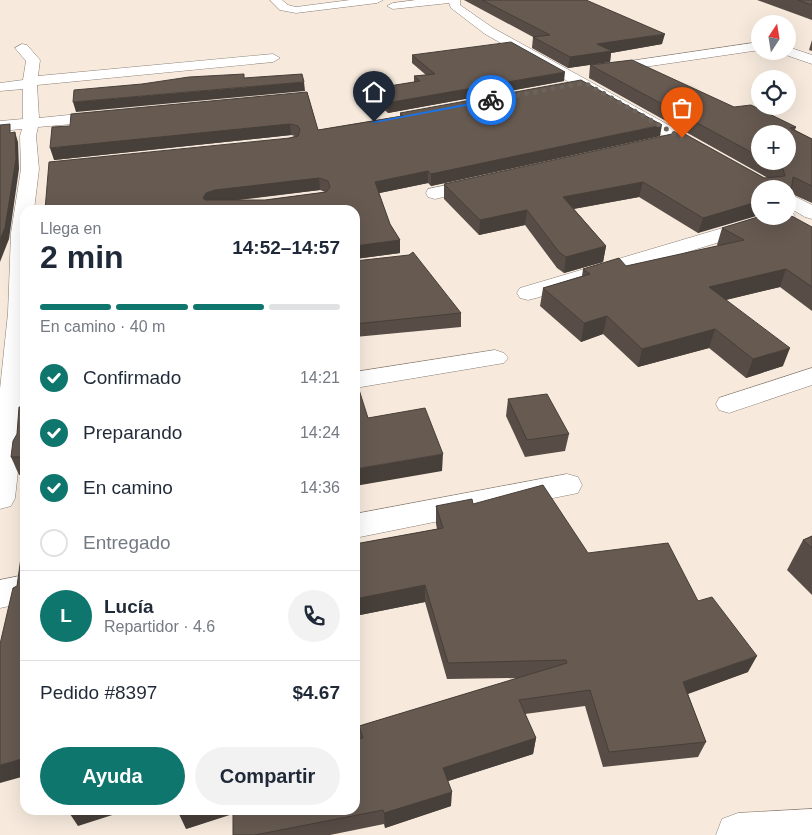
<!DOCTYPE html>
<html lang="es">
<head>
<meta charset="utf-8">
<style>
	:root { --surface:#fff; --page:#f2f2f3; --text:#1f2937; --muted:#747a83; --line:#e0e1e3; --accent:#0f766e }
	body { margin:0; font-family:Arial,sans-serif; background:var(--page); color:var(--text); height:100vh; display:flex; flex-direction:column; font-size:19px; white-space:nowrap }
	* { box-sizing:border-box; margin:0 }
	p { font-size:16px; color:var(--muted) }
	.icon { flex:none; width:28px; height:28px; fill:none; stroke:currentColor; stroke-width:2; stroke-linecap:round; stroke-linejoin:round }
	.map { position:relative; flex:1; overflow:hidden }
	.panel { position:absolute; left:20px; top:205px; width:340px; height:610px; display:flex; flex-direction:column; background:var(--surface); border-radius:15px; box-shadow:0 5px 20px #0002 }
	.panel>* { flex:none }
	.needle { width:32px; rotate:12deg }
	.controls { position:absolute; left:751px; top:15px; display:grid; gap:10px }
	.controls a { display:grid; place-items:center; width:45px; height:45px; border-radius:50%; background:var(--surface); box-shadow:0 5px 20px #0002; font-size:25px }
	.pin { position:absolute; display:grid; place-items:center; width:42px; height:42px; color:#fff; margin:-51px -21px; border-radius:50% 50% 50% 0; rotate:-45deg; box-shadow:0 0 5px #0007 }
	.pin .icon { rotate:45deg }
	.courier { position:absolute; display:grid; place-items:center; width:50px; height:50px; margin:-25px; border:4px solid #1a73e8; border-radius:50%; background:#fff; color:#222; box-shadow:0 1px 6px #0007 }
	.overview em { font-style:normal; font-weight:600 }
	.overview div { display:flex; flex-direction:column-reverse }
	.overview { display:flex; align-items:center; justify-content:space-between; height:85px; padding:0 20px }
	h1 { font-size:32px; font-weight:600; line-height:38px }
	.bar { display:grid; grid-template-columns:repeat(4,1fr); gap:8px 5px; align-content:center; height:60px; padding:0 20px }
	.bar i { height:6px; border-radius:4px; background:var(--line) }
	.bar .current { background:var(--accent) }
	.bar p { grid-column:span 4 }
	.line { display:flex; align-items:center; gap:12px; padding:0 20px; border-top:1px solid var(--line) }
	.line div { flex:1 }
	.round { display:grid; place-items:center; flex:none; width:52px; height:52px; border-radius:26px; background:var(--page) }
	ol { padding:0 20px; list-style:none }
	li { display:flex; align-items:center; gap:15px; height:55px }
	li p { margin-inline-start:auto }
	li .icon { padding:5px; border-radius:50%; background:var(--accent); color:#fff; stroke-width:4 }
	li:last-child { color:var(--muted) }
	li i { width:28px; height:28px; border:2px solid var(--line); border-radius:50% }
	.cta { display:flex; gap:10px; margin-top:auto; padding:10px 20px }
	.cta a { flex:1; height:58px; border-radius:30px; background:var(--accent); color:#fff; font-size:20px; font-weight:600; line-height:58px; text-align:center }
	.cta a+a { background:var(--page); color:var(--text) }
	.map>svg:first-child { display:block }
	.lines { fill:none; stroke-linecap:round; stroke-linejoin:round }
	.minor-casing { stroke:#8a7e73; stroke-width:1 }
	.minor { fill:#fff; fill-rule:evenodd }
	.wall { fill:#584d46; fill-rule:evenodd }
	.shaded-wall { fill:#473f39 }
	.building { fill:#665a51; stroke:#473f39; fill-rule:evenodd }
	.route { fill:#1a73e8 }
	.done { stroke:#6b635c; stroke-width:5; stroke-dasharray:0 9 }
</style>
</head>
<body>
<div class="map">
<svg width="812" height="835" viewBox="0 0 812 835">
	<rect width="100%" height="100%" fill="#f7eadd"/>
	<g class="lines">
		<g class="minor-casing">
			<g id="minor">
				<path d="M270,0H282L288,5L296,7L350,0H383L377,3L296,13L280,10Z"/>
				<path d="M416,0H460V5L493,28L777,185L779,189H760V191L485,34L451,8L449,3L393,9L387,6L393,3Z"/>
				<path d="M760,42V50L603,73L596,69L603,65Z"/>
				<path d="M22,44L27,45L40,60L38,76L273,54L280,58L273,62L37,85L39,118L108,111L114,113L116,116L114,119L108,121L38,127L36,136L39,169L34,210H25V408L15,498L11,506L0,509V389L8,313L11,233L21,169L20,136L22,129L0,131V121L23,119V89L0,91V83L23,80L26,61L15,48Z"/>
				<path d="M788,47L812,55V64L783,54L782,51H788Z"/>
				<path d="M480,178L486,179L489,183L486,187L435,199L428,197L426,193L428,189Z"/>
				<path d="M788,193L812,205V219L805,217L788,207Z"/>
				<path d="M788,211L792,212L795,216L792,220L536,298L528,300L520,298L517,293L520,288L763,216H788Z"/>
				<path d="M495,350L504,353L508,358L504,363L355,388V372Z"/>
				<path d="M812,368V385L729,413L719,410L716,404L719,398Z"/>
				<path d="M567,474L578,477L582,485L578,493L355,538V514Z"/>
				<path d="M25,575V603L0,608V580Z"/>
				<path d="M812,809V835H716L722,819L738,813Z"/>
			</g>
		</g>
		<use href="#minor" class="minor"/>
	</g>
	<g class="wall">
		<path d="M464,0H586L662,44L611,53L610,62L568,68L532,48L533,37Z"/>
		<path d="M757,0H812V20Z"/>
		<path d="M812,40V51L809,50Z"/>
		<path d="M412,55L564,81L388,113L371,98V89L414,82V76L426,75L412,63Z"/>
		<path d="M590,65L734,107L796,127L795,130L812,139V203L792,194H793L788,211V189L698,233L639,197L574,209L606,246L603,262L564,273L557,268L525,225L479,235L444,199V184L768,178L589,78ZM760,134L788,161H760Z"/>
		<path d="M307,92L318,130L400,116V113L660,136L431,186L428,183L379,193L390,224L400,240V253L355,259V210H45L295,136L291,135L54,160L70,126ZM320,190L325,192L265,200H239Z"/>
		<path d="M812,227V311L780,287L726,300L783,366L746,378L709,348L638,367L603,334L581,342L540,306L543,288L582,276L583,269L626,266L719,246L717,245L722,228Z"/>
		<path d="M355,261L461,313V327L355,337Z"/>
		<path d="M508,399L569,434L565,451L525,457L506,416Z"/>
		<path d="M25,407V475H19L11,457Z"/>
		<path d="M473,504L698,601L748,672L688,694L706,742L698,757L603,767L585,706L525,714L536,738L533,754L448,781L451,806L385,828L384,824L330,835H233V814L186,829L360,738L359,726L518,678L447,679L425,602L355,616V544L437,529L436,524V506Z"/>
		<path d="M812,536V595L787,570L803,540Z"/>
	</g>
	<g class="shaded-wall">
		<path d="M665,34L662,44L611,53L610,62L568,68L570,57L597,44Z"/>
		<path d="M565,72L564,81L388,113L387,103Z"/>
		<path d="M304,82L305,91L76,112L73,102Z"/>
		<path d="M290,124L291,135L54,160L50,148Z"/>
		<path d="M662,125L660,136L431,186V174Z"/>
		<path d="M15,132L18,142L19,169L9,239L0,262V240Z"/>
		<path d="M428,171V183L375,194V182Z"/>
		<path d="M319,178L320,190L217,202L208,205L203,198L206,193L215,190Z"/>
		<path d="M643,182L639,197L561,211L563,197Z"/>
		<path d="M760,201V215L698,233L703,218Z"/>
		<path d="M527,210L525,225L479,235L480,220Z"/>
		<path d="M400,240V253L355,259V246Z"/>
		<path d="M606,246L603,262L564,273L566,257Z"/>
		<path d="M786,269L780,287L704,305L709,287Z"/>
		<path d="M607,316L603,334L581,342L584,323Z"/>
		<path d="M715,329L709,348L638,367L642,349Z"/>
		<path d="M790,348L783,366L746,378L753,359Z"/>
		<path d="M443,454L442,471L355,486V469Z"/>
		<path d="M425,585V602L355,616V599Z"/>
		<path d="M757,656L748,672L676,698L683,682Z"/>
		<path d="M536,738L533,754L442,783L443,768Z"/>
		<path d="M25,758V776L0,783V765Z"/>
		<path d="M452,792L451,806L385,828L384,813Z"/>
		<path d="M72,810H128L78,826L68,811Z"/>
		<path d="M193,810H237V812L186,829L179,814Z"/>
	</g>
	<g class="building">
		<path d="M482,0H586L665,34L597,44L612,51L570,57L533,37L550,35Z"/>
		<path d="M798,0H812V5Z"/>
		<path d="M511,42L565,72L387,103L371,89L420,81L414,76L435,74L412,55Z"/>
		<path d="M632,60L734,107L751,105L796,127L790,128L812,139V186L793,177L791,192L793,194L791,199H788V189H760V201L703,218L643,182L563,197L606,246L566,257L559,252L527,210L480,220L444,184L681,132L764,178L785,176L783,169L768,161H788V134H760V157L590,65Z"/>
		<path d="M244,74V78L302,74L304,82L73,102L74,90L142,84L189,77Z"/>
		<path d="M581,80L662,125L431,174L428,171L375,182L390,224L400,240L355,246V210H45L49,162L290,138L298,136L300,130L298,126L290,124L50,148L52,127L70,126L71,114L307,92L318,130L403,116L400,113ZM319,178L328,181L330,187L326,192L265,200H205L203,198L206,193L215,190Z"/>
		<path d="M10,124V133L15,132L16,159L5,228L0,240V125Z"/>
		<path d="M788,214L812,227V287L786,269L709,287L790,348L753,359L715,329L642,349L607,316L584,323L543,288L590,274L583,269L619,258L626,266L744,240L722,228L761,216H788Z"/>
		<path d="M413,252L461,313L355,324V261L409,255Z"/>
		<path d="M355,377L368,418L425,408L443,454L355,469Z"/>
		<path d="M547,394L569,434L527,440L508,399Z"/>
		<path d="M19,407H25V457H11L13,441L17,434Z"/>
		<path d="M543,485L588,553L668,543L698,601L712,597L757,656L683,682L706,742L609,752L590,690L519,700L536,738L443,768L452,792L384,813L383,810L255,835H233V810H355V739L363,738L359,726L567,663L566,660L448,663L425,585L355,599V544L443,528L436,506L472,499L473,504Z"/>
		<path d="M25,529V758L0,765V644L13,588L17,586Z"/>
		<path d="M812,536V548L803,540Z"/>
		<path d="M180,810H193L179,814Z"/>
	</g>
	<path class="route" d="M491,99L493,101L374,123L371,122Z"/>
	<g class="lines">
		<path class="done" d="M491,100L585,83L682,138"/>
	</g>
</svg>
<div class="controls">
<a><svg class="needle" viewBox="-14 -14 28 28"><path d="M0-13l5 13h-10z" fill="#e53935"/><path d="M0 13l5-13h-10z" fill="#747a83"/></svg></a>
<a><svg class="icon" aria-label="locate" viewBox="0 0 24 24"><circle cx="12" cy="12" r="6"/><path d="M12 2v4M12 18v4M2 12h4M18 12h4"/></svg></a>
<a>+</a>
<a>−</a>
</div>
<div class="pin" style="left:682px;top:138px;background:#ea580c"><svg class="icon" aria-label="bag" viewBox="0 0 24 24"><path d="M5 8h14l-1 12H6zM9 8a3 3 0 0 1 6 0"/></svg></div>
<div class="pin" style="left:374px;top:122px;background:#1f2937"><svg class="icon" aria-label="home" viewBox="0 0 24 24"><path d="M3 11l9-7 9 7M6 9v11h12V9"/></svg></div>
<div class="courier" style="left:491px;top:100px"><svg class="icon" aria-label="bike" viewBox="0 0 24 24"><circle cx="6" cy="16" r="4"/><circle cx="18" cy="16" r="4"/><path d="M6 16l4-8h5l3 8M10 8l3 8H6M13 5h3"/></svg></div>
<section class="panel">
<div class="overview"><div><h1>2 min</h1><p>Llega en</p></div><em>14:52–14:57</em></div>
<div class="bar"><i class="current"></i><i class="current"></i><i class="current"></i><i></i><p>En camino · 40 m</p></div>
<ol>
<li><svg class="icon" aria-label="check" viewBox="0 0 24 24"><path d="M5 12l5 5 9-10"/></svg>Confirmado<p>14:21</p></li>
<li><svg class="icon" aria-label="check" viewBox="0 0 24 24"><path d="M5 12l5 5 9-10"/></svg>Preparando<p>14:24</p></li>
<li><svg class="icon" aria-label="check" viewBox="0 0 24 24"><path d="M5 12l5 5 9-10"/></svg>En camino<p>14:36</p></li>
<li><i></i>Entregado</li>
</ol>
<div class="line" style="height:90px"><b class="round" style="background:var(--accent);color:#fff">L</b><div><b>Lucía</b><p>Repartidor · 4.6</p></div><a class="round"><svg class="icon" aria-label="phone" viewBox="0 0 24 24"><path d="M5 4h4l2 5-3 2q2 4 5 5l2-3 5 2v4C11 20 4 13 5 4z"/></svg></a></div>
<div class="line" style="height:65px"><div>Pedido #8397</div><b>$4.67</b></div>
<div class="cta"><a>Ayuda</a><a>Compartir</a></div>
</section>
</div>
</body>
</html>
